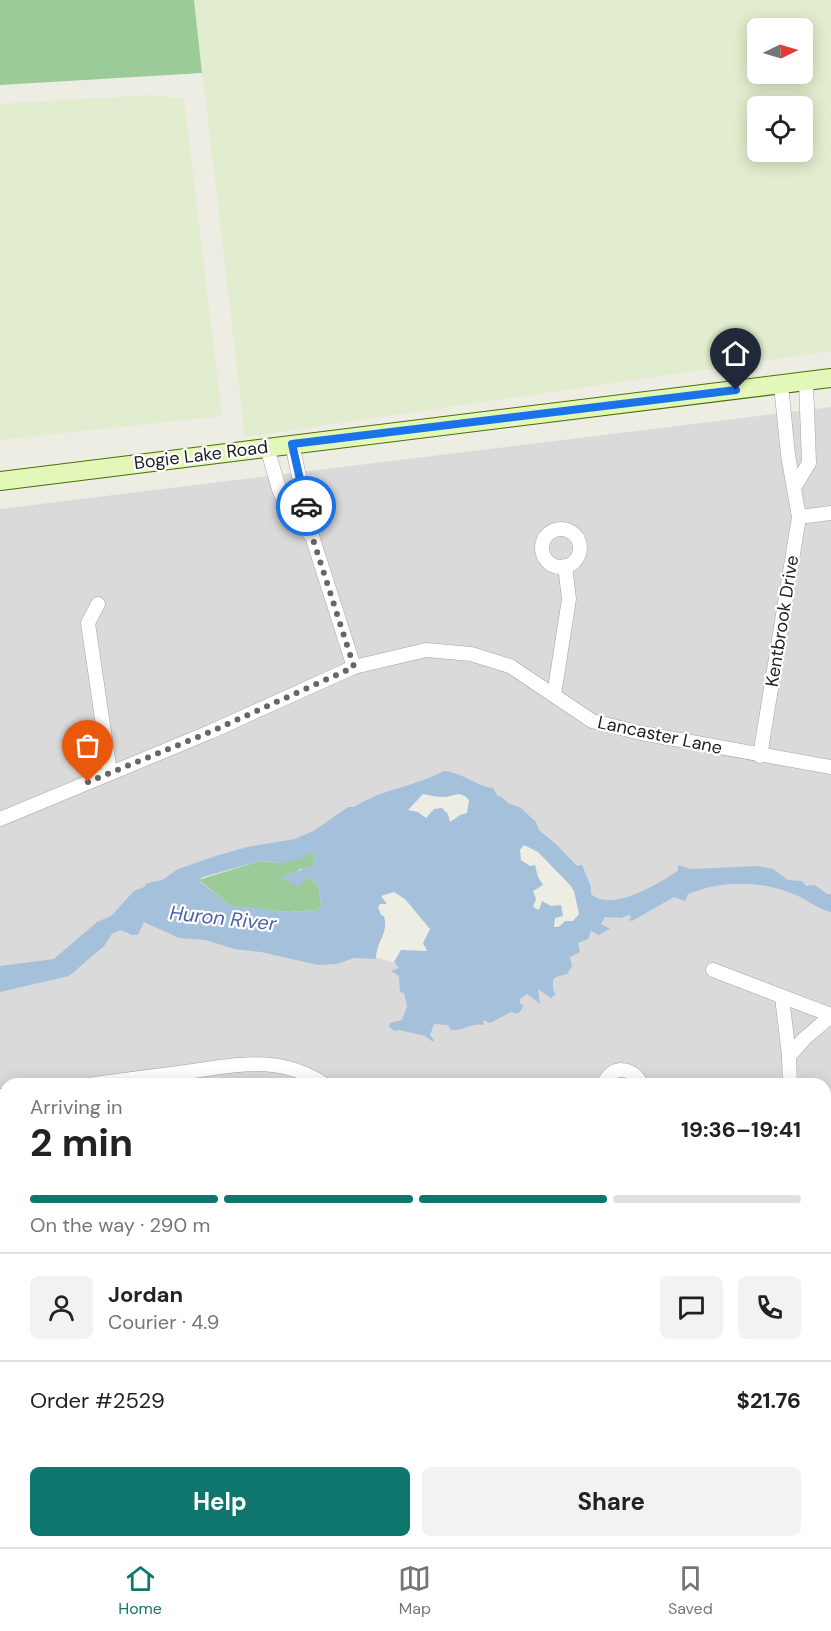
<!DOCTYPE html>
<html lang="en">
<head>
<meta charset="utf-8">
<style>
	:root { --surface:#fff; --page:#f2f2f2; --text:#222; --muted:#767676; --line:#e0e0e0; --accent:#0f766e }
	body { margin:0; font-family:"DM Sans",sans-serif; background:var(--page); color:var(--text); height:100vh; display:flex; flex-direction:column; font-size:22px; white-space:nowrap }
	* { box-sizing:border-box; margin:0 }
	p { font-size:20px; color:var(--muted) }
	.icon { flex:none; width:33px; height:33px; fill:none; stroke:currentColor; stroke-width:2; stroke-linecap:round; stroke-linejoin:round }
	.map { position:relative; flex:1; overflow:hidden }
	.side { position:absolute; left:0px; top:1078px; width:831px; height:470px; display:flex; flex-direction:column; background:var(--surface); border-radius:18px 18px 0 0; box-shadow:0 3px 15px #0003 }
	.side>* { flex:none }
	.needle { width:39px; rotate:85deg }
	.tools { position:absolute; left:747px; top:18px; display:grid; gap:12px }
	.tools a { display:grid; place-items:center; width:66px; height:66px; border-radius:9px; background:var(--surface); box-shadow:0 3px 15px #0003; font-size:30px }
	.pin { position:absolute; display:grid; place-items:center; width:51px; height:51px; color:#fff; margin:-62px -26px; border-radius:50% 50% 50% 0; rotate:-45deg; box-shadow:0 0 6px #0007 }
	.pin .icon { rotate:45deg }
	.courier { position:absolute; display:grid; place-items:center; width:60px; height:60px; margin:-30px; border:4px solid #1a73e8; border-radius:50%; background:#fff; color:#222; box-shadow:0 2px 8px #0007 }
	.summary em { font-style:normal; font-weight:700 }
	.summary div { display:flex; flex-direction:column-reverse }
	.summary { display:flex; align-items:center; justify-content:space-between; height:102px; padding:0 30px }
	h1 { font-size:39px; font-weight:700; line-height:45px }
	.bar { display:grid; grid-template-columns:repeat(4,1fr); gap:9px 6px; align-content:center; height:72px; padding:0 30px }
	.bar i { height:8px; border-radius:4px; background:var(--line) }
	.bar .current { background:var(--accent) }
	.bar p { grid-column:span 4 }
	.line { display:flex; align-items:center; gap:15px; padding:0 30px; border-top:2px solid var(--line) }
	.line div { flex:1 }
	.round { display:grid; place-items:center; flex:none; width:63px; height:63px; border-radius:9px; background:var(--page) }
	.cta { display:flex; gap:12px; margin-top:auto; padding:12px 30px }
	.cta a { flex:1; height:69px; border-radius:9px; background:var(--accent); color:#fff; font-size:24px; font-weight:700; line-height:69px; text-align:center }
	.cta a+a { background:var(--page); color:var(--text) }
	.menu { display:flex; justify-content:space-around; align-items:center; height:84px; border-top:2px solid var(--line); background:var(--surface); font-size:16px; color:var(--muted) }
	.menu a { display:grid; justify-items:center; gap:3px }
	.menu .current { color:var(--accent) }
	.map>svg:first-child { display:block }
	.residential { fill:#dbdada; fill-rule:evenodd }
	.farmland { fill:#e2ecce; fill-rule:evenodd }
	.forest { fill:#9acb99 }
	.water { fill:#a4c0da; fill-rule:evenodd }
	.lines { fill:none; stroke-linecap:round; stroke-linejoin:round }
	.street-casing { stroke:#a4a4a4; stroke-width:15 }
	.secondary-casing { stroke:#496e09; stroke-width:20 }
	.street { stroke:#fff; stroke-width:14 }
	.secondary { stroke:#e3f7b8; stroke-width:18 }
	.done { stroke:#666662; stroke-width:6; stroke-dasharray:0 10.8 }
	.route { stroke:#1a73e8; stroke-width:8 }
	.labels { text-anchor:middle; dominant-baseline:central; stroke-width:4.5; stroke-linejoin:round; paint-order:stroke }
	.street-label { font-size:18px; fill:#1d1d1d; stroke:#fff }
	.water-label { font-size:20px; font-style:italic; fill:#4d63a8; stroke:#fff }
</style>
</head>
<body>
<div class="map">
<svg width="831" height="1547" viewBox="0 0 831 1547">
	<rect width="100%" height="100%" fill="#eeede3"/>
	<path class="residential" d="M831,407V1547H484V1542H825V1084H6V1542H355L356,1547H0V509ZM423,787L478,791L599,911L432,973L254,924L332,829Z"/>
	<g class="farmland">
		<path d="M194,0H831V351L245,437ZM758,28H802V74H758ZM758,106H802V152H758Z"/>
		<path d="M152,95L184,99L222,416L0,440V104Z"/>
	</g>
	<g class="forest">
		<path d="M0,0H194L202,73L0,85Z"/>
		<path d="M309,852L316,857L312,867L300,869L297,872L281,877L301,882L304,879H310L318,884L321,905L318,910L289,912L231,906L199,880L260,861C276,864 298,863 309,852Z"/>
	</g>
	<g class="water">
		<path d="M444,771C461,772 481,788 493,788L498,797L500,796L508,803L521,808L536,822L539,830L557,845L577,866L582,865L591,887V894C612,913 659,883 678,871V865L691,869L758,866L773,869L788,880L802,881L806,886L815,885L827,894H831V912C820,910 809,901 798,896C762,880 723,880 688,894L685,901L674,897L632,921L629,920L631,917L629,915L621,918L605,917L601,924L610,929L599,935L591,931L588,939L578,943L580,952L570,957L572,966L567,974L556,977L553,980V990L556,994L551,998L538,989L540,1004L527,994L520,999V1003L524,1006L518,1014L511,1012L490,1023L483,1020L484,1025C470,1022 465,1031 451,1030L448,1025L434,1024L430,1035L434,1040L433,1042L425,1036L399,1030L395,1031L389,1027L390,1023L402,1020L407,1006L404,993L400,992L399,976L391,971L399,968L394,962L401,950L427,951L423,943L430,929L405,899L394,892L381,896L387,904H380L378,907L381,915L384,916C389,935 376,940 376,959L354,958L337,964L318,965L261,952L234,949L206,940L179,938L144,922L138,935H132L121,930L112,934L104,946L69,976L0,992V966L54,959L97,922L111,916L134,891L144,887L147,883L162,880L178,869L216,856L247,847L295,839L315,830L348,807H354C384,788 414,787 444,771ZM423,794C429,795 436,797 443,797C454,797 459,789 469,800L467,813L460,815L450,822L448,814L442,808L434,809L426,818L418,812L408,810ZM524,845L538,852L570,885L574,891L579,914L573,921H565L559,927H554L555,918L563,916L561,905L551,906L542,901L539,910L533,907L536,899L533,891L543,885L538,877L535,865L530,866L521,860L520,850ZM309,852L316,857L312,867L306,868L307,866L297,872L280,877L299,887L304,879H310L318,884L321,905L318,910L289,912L231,906L199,881L202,877L260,861L284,863L302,859Z"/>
		<path d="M366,1542H564L563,1547H366Z"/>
	</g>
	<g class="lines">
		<g class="street-casing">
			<g id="street">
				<path d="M292,444L312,536L354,667"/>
				<path d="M267,447L279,489L289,514L312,536"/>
				<path d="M795,486L809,463L806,381"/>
				<path d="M799,517L831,513"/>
				<circle cx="561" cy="548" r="19"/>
				<path d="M98,604L88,623L110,773"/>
				<path d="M554,695L569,599L565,566"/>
				<path d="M760,756L799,517L788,455L781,385"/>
				<path d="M0,819L210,732L354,667L426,650L471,654L510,666L592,721L641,733L831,767"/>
				<path d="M713,970L831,1015"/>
				<path d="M782,997L789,1056"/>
				<path d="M94,1084C125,1080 155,1076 186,1072C237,1065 278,1054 324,1084"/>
				<path d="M604,1084C611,1065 633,1066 641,1084"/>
				<path d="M790,1084L789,1056L805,1038L831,1016"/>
				<path d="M0,1096L6,1095"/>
				<path d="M825,1161L831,1160"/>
				<path d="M825,1300L831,1339"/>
				<path d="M0,1336L6,1333"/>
				<path d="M0,1427L6,1458"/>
				<path d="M19,1542V1547"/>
				<path d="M123,1547L142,1542"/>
			</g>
		</g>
		<g class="secondary-casing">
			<path id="secondary" d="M0,481L831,378"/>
		</g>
		<use href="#street" class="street"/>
		<use href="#secondary" class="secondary"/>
	</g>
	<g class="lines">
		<path class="done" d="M88,782L210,732L354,667L312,536L306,506"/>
		<path class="route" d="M306,506L292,444L736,390"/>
	</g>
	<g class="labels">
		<g class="street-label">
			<text transform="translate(201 455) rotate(-7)">Bogie Lake Road</text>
			<text transform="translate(782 621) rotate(-81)">Kentbrook Drive</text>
			<text transform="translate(660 735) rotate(12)">Lancaster Lane</text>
		</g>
		<g class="water-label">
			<text transform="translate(223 918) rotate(6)">Huron River</text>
		</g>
	</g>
</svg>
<div class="tools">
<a><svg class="needle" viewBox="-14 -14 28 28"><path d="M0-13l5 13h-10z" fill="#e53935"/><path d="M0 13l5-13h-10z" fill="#767676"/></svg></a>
<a><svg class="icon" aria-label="locate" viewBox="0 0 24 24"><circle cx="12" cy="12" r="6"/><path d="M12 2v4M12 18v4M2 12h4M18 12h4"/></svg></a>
</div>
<div class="pin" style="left:88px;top:782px;background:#ea580c"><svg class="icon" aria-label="bag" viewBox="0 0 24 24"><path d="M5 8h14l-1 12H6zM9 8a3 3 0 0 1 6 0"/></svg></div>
<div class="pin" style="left:736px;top:390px;background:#1f2937"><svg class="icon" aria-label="home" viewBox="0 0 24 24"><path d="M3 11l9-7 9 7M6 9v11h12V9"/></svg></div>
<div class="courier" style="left:306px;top:506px"><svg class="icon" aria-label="car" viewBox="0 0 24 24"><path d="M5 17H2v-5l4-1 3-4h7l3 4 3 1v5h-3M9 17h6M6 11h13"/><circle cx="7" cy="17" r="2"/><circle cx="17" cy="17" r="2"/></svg></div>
<section class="side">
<div class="summary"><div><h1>2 min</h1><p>Arriving in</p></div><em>19:36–19:41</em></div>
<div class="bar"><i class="current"></i><i class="current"></i><i class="current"></i><i></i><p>On the way · 290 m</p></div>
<div class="line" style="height:108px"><a class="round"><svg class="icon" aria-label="person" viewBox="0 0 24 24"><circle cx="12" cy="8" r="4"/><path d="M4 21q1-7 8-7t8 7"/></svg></a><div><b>Jordan</b><p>Courier · 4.9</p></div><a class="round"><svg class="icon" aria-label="chat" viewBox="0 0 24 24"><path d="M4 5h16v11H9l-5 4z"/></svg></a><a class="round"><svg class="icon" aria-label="phone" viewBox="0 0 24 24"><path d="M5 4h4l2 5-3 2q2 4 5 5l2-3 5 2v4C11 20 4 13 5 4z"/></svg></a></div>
<div class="line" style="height:78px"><div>Order #2529</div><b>$21.76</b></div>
<div class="cta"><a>Help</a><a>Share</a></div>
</section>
</div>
<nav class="menu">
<a class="current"><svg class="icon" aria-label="home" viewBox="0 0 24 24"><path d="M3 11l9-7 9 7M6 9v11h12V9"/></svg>Home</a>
<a><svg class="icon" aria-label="map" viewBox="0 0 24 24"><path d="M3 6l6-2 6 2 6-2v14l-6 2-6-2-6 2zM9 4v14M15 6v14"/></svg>Map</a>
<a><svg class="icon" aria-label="saved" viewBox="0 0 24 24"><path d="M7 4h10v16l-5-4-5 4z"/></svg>Saved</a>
</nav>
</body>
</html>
